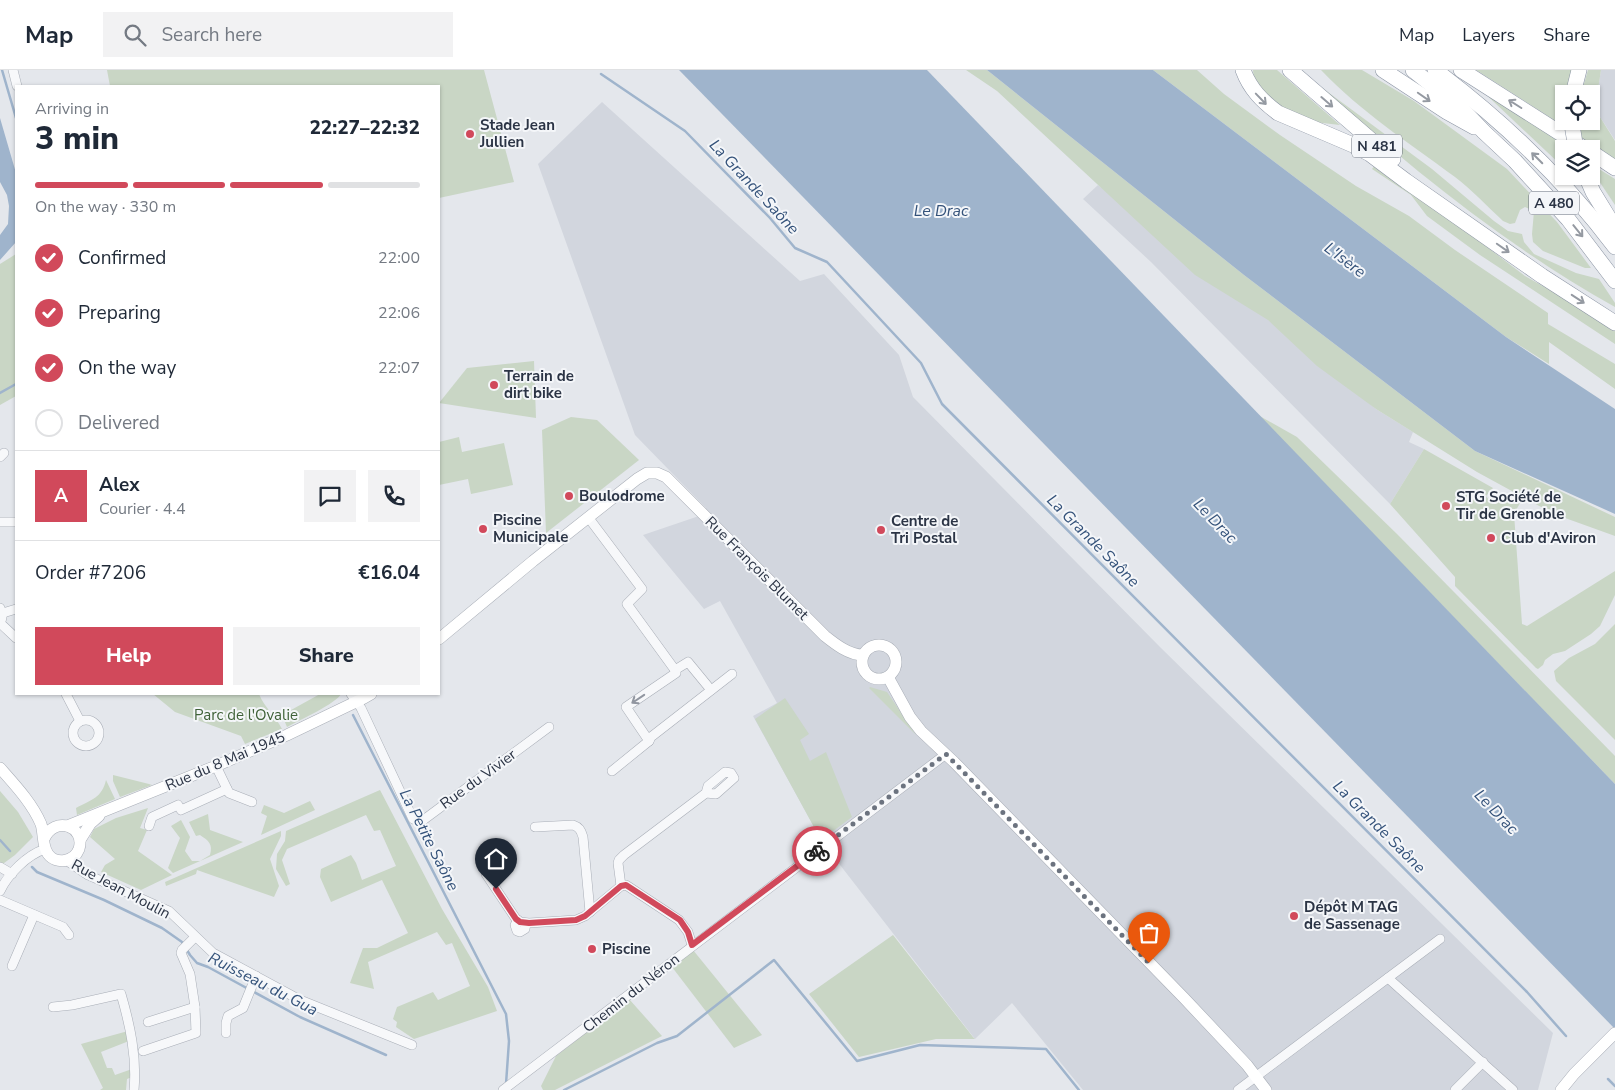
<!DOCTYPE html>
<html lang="en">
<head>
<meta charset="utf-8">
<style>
	:root { --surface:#fff; --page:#f2f2f3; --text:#1f2937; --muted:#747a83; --line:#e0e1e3; --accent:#d1495b }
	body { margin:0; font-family:"Nunito Sans",sans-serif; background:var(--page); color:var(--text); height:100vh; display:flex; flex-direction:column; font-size:19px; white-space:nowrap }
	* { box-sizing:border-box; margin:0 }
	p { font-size:16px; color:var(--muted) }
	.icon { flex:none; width:28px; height:28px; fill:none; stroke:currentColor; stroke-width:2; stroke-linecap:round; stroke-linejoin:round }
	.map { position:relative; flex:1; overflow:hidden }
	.sheet { position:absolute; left:15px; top:15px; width:425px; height:610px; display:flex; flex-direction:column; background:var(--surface); border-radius:0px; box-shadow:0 1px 4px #0004 }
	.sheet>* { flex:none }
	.fabs { position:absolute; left:1555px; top:15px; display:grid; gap:10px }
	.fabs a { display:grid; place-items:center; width:45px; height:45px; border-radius:0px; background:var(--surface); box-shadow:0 1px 4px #0004; font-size:25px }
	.pin { position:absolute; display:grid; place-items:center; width:42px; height:42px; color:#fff; margin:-51px -21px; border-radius:50% 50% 50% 0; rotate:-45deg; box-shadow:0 0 5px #0007 }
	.pin .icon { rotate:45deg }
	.courier { position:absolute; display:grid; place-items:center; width:50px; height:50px; margin:-25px; border:4px solid #d1495b; border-radius:50%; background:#fff; color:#222; box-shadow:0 1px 6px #0007 }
	.head em { font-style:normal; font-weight:800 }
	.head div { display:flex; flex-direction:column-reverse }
	.head { display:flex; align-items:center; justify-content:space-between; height:85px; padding:0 20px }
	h1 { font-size:32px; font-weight:800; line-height:38px }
	.bar { display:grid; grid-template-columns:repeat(4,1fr); gap:8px 5px; align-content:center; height:60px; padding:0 20px }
	.bar i { height:6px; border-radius:4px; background:var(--line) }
	.bar .active { background:var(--accent) }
	.bar p { grid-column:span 4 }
	.line { display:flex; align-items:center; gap:12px; padding:0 20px; border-top:1px solid var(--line) }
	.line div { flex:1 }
	.round { display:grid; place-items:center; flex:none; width:52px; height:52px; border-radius:0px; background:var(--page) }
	ol { padding:0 20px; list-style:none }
	li { display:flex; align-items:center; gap:15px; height:55px }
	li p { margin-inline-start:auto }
	li .icon { padding:5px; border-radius:50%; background:var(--accent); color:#fff; stroke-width:4 }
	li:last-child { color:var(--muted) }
	li i { width:28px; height:28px; border:2px solid var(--line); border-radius:50% }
	.button { display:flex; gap:10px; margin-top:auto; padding:10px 20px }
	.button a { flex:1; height:58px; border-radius:0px; background:var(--accent); color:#fff; font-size:20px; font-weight:800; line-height:58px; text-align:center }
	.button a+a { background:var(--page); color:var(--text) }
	header { display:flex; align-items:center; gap:30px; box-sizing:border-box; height:70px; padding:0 25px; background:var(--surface); border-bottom:1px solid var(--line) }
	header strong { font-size:24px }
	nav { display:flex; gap:28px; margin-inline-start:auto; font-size:18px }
	.search { width:350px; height:45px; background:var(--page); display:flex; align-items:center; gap:12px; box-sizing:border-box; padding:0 18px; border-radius:0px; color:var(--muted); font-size:19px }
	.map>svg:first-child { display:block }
	.built { fill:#d2d6de }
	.green { fill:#c9d6c5 }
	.water { fill:#9fb4cc }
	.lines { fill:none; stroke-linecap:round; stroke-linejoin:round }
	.stream { stroke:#9fb4cc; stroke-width:2.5 }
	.street-casing { stroke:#a9aeb7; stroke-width:10 }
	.secondary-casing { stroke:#a9aeb7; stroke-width:12 }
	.highway-casing { stroke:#8b94a3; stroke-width:16 }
	.street { stroke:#f7f8fa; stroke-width:9 }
	.secondary { stroke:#fff; stroke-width:11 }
	.highway { stroke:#fff; stroke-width:15 }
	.highway-bridge-casing { stroke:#8b94a3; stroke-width:16; stroke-linecap:butt }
	.highway-bridge { stroke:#fff; stroke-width:15 }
	.oneway { stroke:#959aa2 }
	.oneway2 { stroke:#9196a0 }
	.done { stroke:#6c737f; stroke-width:5; stroke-dasharray:0 9 }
	.route { stroke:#d1495b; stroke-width:6 }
	.poi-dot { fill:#d1495b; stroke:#f4f6f9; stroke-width:2 }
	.labels { text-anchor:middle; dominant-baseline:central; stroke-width:4; stroke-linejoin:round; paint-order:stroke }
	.shield { fill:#f4f6f9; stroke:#676e7b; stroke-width:1 }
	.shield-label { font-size:14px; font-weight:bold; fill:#2b3445 }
	.poi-label { font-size:15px; font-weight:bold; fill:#2b3445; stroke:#f4f6f9; text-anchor:start }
	.street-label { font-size:15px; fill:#2b3445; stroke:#f4f6f9 }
	.park-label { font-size:15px; fill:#3f6138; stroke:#f4f6f9 }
	.water-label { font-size:16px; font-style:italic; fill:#34527a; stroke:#f4f6f9 }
</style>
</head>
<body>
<header>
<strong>Map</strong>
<div class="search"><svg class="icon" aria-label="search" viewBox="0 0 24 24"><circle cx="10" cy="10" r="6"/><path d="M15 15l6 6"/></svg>Search here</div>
<nav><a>Map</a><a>Layers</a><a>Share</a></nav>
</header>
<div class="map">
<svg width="1615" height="1020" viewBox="0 0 1615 1020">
	<rect width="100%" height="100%" fill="#e4e7ec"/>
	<g class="built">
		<path d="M1601,0H1615V70L1595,39Z"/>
		<path d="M602,32L800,211L824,204L899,285L913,327L1160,577L1553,963L1538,1020H1083L1012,933L975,969L823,773L753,646L777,633L720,531L704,539L643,465L699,446L706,438L635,365L538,94Z"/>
		<path d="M1098,115L1241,227L1376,339L1413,362L1409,372L1424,379L1390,434L1151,192L1083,129Z"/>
	</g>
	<g class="green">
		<path d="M107,0H484L514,112L439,128V16H110Z"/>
		<path d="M966,0H987L1244,205L1475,381L1615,447V466L1554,444L1477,402L1376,339L1317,296L1268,250L1195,205L997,21Z"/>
		<path d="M1153,0H1197L1224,24L1280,65L1356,116L1409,146L1455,180L1548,243V254L1615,294V319L1549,272V294L1506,267Z"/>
		<path d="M1253,0H1277L1340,55L1305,51L1268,29L1254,10Z"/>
		<path d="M1321,0H1362L1414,31L1507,99L1557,152L1591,198H1585L1543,181L1533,172L1532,164L1534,141L1525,137L1520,140L1515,153L1510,154L1503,151C1487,136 1472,120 1455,107C1409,73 1361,42 1321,0Z"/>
		<path d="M1476,0H1576L1571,24H1564V51H1568V59Z"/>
		<path d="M1588,0H1601L1595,39L1615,71V90L1580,67L1581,51H1591V24H1581Z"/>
		<path d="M1317,14L1432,99L1494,151L1508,161L1522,164L1524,172L1534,184L1576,203L1599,209L1615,233V237C1506,176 1409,97 1317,14Z"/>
		<path d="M1477,16L1570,78L1564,79V98Z"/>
		<path d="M1591,94L1615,109V135L1591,99Z"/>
		<path d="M1375,95L1436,138L1525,206L1615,257V274L1480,185L1427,146L1411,125L1372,99Z"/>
		<path d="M16,184V326L0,335V194Z"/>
		<path d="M534,291L536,348L439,333L467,298Z"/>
		<path d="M1258,345L1297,367L1397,464L1615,686V714Z"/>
		<path d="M571,347L597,350L639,390L546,463L542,360Z"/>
		<path d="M459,367L462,382L504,373L513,415L471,424L468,409L439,415V372Z"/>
		<path d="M1424,379L1493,418L1486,426L1489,430L1499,422L1520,433L1514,444L1522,554L1527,556L1615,501V525L1600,556L1591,564L1565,581L1553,584L1545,590L1543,595L1538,599L1536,598L1455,516V507L1390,434Z"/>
		<path d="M1615,554V670L1556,611L1554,601L1569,588L1595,574Z"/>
		<path d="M870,617L887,622L916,665L869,618Z"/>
		<path d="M153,624H259C264,637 276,647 282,659L245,674L241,666L175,642Z"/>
		<path d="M320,624H341C337,633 298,651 287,657L282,645Z"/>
		<path d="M785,628L809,664L800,670L810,691L826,682L852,747L821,770L755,649Z"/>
		<path d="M113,705L149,714L152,715L120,727L113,711Z"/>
		<path d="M106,710L115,729L77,745L76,738C91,730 102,728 106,710Z"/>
		<path d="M380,720L442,839L488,917L497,941L414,969L396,957L397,952L393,949L397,937L433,922L438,930L470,916L452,873L446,875L437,862L368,892L374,919L350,913L363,878H377L408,863L382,810L331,832L320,807L321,799L351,785L356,793L362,810L396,796L380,760L374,761L366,745L287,779L282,790L290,814L286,816L276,799L277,784L285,771L286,761Z"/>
		<path d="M0,721L18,742L33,767L15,785L0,796Z"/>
		<path d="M310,731L315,740L261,765L267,746L261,743L264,735L284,743Z"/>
		<path d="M148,738L140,758L147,760L138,781L172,805L141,820L101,802L105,795L115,789L90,767L94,759L116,748Z"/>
		<path d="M208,744L210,760L243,772L173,803L168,798L180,768L171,756L181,750L190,767L185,781L192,791H200L210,785C213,774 209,771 200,765L196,766L189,752Z"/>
		<path d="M281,761V766L270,789L279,816L274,827L197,800L196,804L166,816L165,812Z"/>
		<path d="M893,865L973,967L975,969H936L859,987L809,924Z"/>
		<path d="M693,880L762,965L734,978L672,897Z"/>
		<path d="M629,929L662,966L555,1020H543L541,1016L556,986Z"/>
		<path d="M128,961L129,971L101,982L107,998H112L115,1005L132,999V1007L127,1009L126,1020H100L103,1018L81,974Z"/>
	</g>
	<g class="water">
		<path d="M679,0H927L1615,714V959Z"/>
		<path d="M987,0H1153L1506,267L1615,339V444L1475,381L1244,205Z"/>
		<path d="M0,48L16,103V172L0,190V165L8,154L9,136L7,125L0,112Z"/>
	</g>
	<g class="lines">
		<g class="stream">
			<path d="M2,0L16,48"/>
			<path d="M601,4L685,61L770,148L795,178L827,192L921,293L942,334L1527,922L1566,966"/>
			<path d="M0,323L16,314"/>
			<path d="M353,645L506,944L509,971L506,1014"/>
			<path d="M0,770L10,781"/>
			<path d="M32,797L37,802L104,830L162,858L182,872L190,885L197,893L208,897L300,947L386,985"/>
			<path d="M1608,1009L1615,1016"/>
			<path d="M564,1020L657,973L677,966L774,890L857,991L920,975L1046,979L1079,1020"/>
		</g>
		<g class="street-casing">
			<g id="street">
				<path d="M13,0L17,16"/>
				<path d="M0,387L4,383"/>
				<path d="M588,447L642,519L627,534L675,600L688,592L711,620"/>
				<path d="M0,452H16"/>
				<path d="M0,538C3,544 3,547 0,553"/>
				<path d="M3,543L16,539"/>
				<path d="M0,553L16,568"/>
				<path d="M66,624L80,651"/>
				<path d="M351,624L361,638L413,749L422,751L549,657"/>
				<circle cx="86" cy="663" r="13"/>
				<path d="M649,671L626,637L676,603L675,600"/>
				<path d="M216,696L229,723L252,732"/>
				<path d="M612,701L649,671L651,667L732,604"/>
				<path d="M149,756L152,747L178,735L181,740L227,719"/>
				<path d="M535,757L573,755C579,757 581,760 583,767L590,842"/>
				<path d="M66,790L88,805L169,841L213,883L300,930L412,975"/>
				<path d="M0,797L12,804"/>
				<path d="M486,804L516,849L520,852L529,853L576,850L585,846L621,816L626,815L679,850L688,862L692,875"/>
				<path d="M621,816L618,793L619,790L624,785L706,723L716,724L734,708L731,703L725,702L708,716L706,723"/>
				<path d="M0,821C8,804 27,785 45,779"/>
				<path d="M0,830L63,857L69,865"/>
				<path d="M518,850L515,855L517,861L520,862L525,859L526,853"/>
				<path d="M12,896L34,845"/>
				<path d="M1388,908L1513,1020"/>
				<path d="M53,937L72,935L121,924C130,955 137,987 134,1020"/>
				<path d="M148,952L195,937"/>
				<path d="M226,963V953L228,946L243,938L256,906"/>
				<path d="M143,981L196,963L195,937L190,904L181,883L182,880L195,867"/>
				<path d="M503,1020L946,684"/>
				<path d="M1238,1020L1440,869"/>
				<path d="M1455,1020L1483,992"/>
			</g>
		</g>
		<g class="secondary-casing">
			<g id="secondary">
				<path d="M439,569L533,491L637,409L647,403H657L666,407L825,566C835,574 849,585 863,585"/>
				<circle cx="879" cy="592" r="17"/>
				<path d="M888,607L910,647L921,661L954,692L1184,928L1247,995L1266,1020"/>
				<path d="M0,698C15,715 32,733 41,754C44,763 42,776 48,784C56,795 74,792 79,779C86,756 54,745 44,769"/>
				<path d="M67,756L216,696L287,665L364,628L371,624"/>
				<path d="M80,770L90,754L99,746"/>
				<path d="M1561,1020L1574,1004L1615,963"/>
			</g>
		</g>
		<g class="highway-casing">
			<g id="highway">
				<path d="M1243,0C1250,19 1262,31 1278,43L1353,75L1370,84L1406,111L1542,206L1615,253"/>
				<path d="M1290,0L1393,89"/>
				<path d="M1383,0L1447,42L1474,57"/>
				<path d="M1413,0L1461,38L1484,62L1515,91L1568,149L1615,211"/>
				<path d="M1435,0C1503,51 1564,109 1615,177"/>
				<path d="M1461,0L1585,79"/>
				<path d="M1573,24L1579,0"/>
				<path d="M1591,82L1615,98"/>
				<path d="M1586,106L1593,122L1615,158"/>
			</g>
		</g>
		<use href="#street" class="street"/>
		<use href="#secondary" class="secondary"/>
		<use href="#highway" class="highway"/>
		<g class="highway-bridge-casing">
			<path id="highway-bridge" d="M1572,55L1576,79"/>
		</g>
		<use href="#highway-bridge" class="highway-bridge"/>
	</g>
	<defs><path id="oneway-shaft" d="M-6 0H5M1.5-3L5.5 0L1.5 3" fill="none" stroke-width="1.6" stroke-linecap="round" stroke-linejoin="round" transform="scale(1.25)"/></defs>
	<g class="oneway">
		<use href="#oneway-shaft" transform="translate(1424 27) rotate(35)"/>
		<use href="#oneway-shaft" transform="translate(1261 29) rotate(46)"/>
		<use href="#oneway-shaft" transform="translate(1327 32) rotate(41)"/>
		<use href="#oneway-shaft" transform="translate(1515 34) rotate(-148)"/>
		<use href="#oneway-shaft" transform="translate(1537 88) rotate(-135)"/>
		<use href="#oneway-shaft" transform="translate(1578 161) rotate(51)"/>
		<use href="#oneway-shaft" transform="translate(1503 178) rotate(35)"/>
		<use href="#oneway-shaft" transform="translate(1578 229) rotate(33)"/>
	</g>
	<use class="oneway2" href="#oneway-shaft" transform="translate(638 629) rotate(146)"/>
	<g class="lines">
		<path class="done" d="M817,781L946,684L1149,893"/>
		<path class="route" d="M496,819L516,849L520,852L529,853L576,850L585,846L621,816L626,815L680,850L688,862L692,875L817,781"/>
	</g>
	<g class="poi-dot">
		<circle cx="470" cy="64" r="5"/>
		<circle cx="494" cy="315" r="5"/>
		<circle cx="569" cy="426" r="5"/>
		<circle cx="1446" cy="436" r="5"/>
		<circle cx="483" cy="459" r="5"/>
		<circle cx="881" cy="460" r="5"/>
		<circle cx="1491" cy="468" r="5"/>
		<circle cx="1294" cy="846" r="5"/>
		<circle cx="592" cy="879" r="5"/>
	</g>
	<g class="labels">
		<g class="shield">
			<rect x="1352" y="64.5" width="50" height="23" rx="4"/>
			<rect x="1529" y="121.5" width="50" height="23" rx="4"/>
		</g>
		<g class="shield-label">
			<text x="1377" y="76">N 481</text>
			<text x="1554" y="133">A 480</text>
		</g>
		<g class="poi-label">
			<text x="480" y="55">Stade Jean<tspan x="480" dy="17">Jullien</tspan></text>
			<text x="504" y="306">Terrain de<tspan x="504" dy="17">dirt bike</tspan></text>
			<text x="579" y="426">Boulodrome</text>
			<text x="1456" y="427">STG Société de<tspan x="1456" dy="17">Tir de Grenoble</tspan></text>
			<text x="493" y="450">Piscine<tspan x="493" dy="17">Municipale</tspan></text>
			<text x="891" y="451">Centre de<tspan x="891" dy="17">Tri Postal</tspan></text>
			<text x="1501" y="468">Club d'Aviron</text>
			<text x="1304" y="837">Dépôt M TAG<tspan x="1304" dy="17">de Sassenage</tspan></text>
			<text x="602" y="879">Piscine</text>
		</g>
		<g class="street-label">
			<text transform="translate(757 498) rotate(45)">Rue François Blumet</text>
			<text transform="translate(225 691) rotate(-23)">Rue du 8 Mai 1945</text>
			<text transform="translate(478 709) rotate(-36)">Rue du Vivier</text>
			<text transform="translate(121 819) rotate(28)">Rue Jean Moulin</text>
			<text transform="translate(631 923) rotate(-38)">Chemin du Néron</text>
		</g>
		<g class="park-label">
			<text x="246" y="645">Parc de l'Ovalie</text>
		</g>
		<g class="water-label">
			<text transform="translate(754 117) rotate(47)">La Grande Saône</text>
			<text x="941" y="141">Le Drac</text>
			<text transform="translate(1345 190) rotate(37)">L'Isère</text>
			<text transform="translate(1215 451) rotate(46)">Le Drac</text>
			<text transform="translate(1093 471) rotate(45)">La Grande Saône</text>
			<text transform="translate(1496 742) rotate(46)">Le Drac</text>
			<text transform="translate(1379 757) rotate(45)">La Grande Saône</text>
			<text transform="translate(429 770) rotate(63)">La Petite Saône</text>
			<text transform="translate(263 914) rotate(27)">Ruisseau du Gua</text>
		</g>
	</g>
</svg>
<div class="fabs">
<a><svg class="icon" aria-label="locate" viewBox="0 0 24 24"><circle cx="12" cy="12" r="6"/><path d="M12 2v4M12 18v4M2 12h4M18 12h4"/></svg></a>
<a><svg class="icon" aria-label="layers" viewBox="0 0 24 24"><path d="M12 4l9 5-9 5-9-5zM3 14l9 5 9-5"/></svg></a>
</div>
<div class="pin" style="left:1149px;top:893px;background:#ea580c"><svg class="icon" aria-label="bag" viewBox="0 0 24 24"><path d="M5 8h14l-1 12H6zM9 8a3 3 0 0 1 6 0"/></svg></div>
<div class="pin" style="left:496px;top:819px;background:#1f2937"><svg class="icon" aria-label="home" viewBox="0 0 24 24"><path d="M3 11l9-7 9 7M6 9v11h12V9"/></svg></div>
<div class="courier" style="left:817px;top:781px"><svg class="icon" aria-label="bike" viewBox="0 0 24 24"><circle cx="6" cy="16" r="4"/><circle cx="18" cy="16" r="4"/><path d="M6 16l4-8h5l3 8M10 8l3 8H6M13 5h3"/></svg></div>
<section class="sheet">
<div class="head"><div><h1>3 min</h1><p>Arriving in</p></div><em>22:27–22:32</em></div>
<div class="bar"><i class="active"></i><i class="active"></i><i class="active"></i><i></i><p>On the way · 330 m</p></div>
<ol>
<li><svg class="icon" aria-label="check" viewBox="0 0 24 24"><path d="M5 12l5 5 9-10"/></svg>Confirmed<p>22:00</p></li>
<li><svg class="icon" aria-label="check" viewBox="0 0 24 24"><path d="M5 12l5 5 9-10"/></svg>Preparing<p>22:06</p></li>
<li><svg class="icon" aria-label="check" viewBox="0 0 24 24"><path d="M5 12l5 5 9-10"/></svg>On the way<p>22:07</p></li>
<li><i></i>Delivered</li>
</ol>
<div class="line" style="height:90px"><b class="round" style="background:var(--accent);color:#fff">A</b><div><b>Alex</b><p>Courier · 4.4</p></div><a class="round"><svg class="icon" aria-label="chat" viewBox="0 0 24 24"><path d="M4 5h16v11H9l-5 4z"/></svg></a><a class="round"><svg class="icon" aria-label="phone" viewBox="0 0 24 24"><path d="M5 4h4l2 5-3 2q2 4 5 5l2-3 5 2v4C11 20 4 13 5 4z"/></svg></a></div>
<div class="line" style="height:65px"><div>Order #7206</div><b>€16.04</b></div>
<div class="button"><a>Help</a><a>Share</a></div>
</section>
</div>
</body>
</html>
